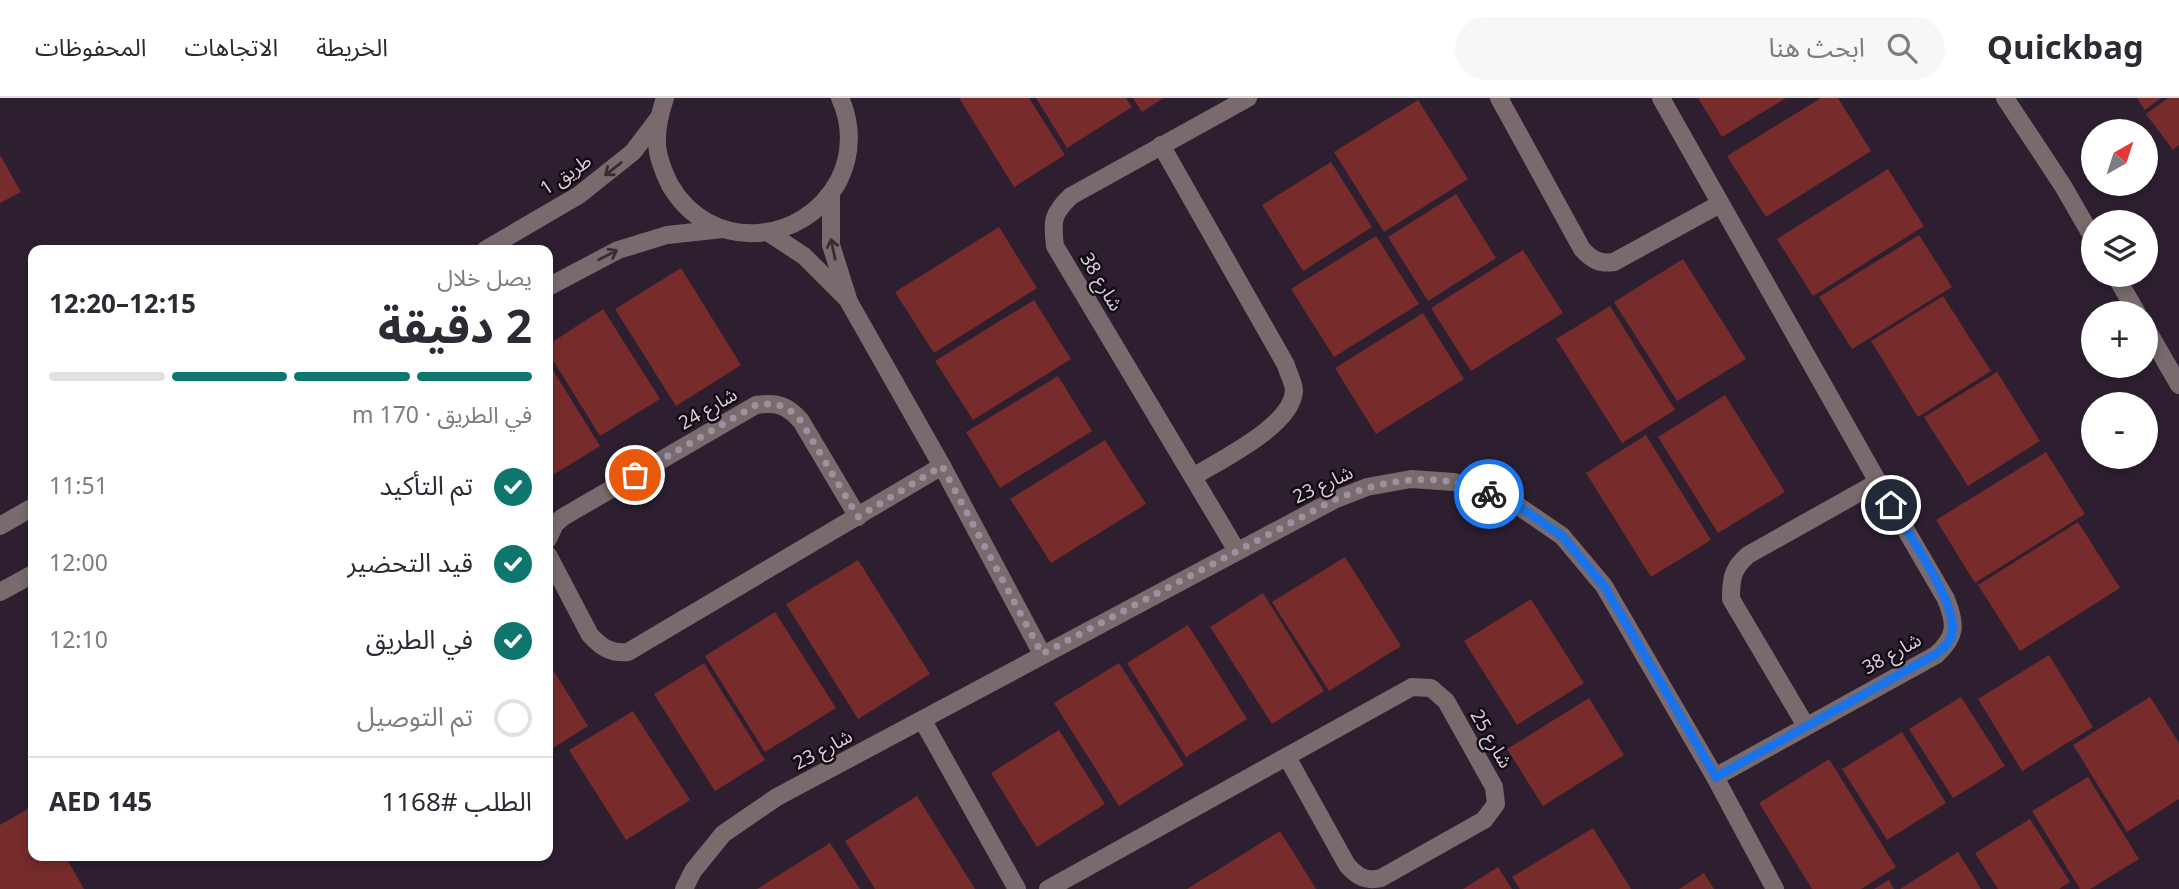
<!DOCTYPE html>
<html lang="ar">
<head>
<meta charset="utf-8">
<style>
	:root { --surface:#fff; --page:#f7f7f7; --text:#2b2b33; --muted:#7c7c81; --line:#e1e1e2; --accent:#0f766e }
	body { margin:0; font-family:Georgia,"Noto Sans Arabic",serif; background:var(--page); color:var(--text); direction:rtl; height:100vh; display:flex; flex-direction:column; font-size:26px; white-space:nowrap }
	* { box-sizing:border-box; margin:0 }
	p { font-size:23px; color:var(--muted) }
	.icon { flex:none; width:38px; height:38px; fill:none; stroke:currentColor; stroke-width:2; stroke-linecap:round; stroke-linejoin:round }
	.map { position:relative; flex:1; overflow:hidden; direction:ltr }
	.drawer { position:absolute; left:28px; top:147px; width:525px; height:616px; display:flex; flex-direction:column; background:var(--surface); border-radius:14px; box-shadow:0 4px 10px #0003; direction:rtl }
	.drawer>* { flex:none }
	.needle { width:46px; rotate:39deg }
	.buttons { position:absolute; left:2081px; top:21px; display:grid; gap:14px }
	.buttons a { display:grid; place-items:center; width:77px; height:77px; border-radius:50%; background:var(--surface); box-shadow:0 4px 10px #0003; font-size:35px }
	.pin { position:absolute; display:grid; place-items:center; width:60px; height:60px; color:#fff; margin:-30px; border:4px solid #fff; border-radius:50%; box-shadow:0 2px 7px #0007 }
	.courier { position:absolute; display:grid; place-items:center; width:70px; height:70px; margin:-35px; border:5px solid #1a73e8; border-radius:50%; background:#fff; color:#222; box-shadow:0 2px 9px #0007 }
	.head em { font-style:normal; font-weight:700 }
	.head div { display:flex; flex-direction:column-reverse }
	.head { display:flex; align-items:center; justify-content:space-between; height:119px; padding:0 21px }
	h1 { font-size:46px; font-weight:700; line-height:52px }
	.bar { display:grid; grid-template-columns:repeat(4,1fr); gap:10px 7px; align-content:center; height:84px; padding:0 21px }
	.bar i { height:9px; border-radius:5px; background:var(--line) }
	.bar .current { background:var(--accent) }
	.bar p { grid-column:span 4 }
	.line { display:flex; align-items:center; gap:18px; padding:0 21px; border-top:2px solid var(--line) }
	.line div { flex:1 }
	ol { padding:0 21px; list-style:none }
	li { display:flex; align-items:center; gap:21px; height:77px }
	li p { margin-inline-start:auto }
	li .icon { padding:7px; border-radius:50%; background:var(--accent); color:#fff; stroke-width:4 }
	li:last-child { color:var(--muted) }
	li i { width:38px; height:38px; border:4px solid var(--line); border-radius:50% }
	header { display:flex; align-items:center; gap:42px; box-sizing:border-box; height:98px; padding:0 35px; background:var(--surface); border-bottom:2px solid var(--line) }
	header strong { font-size:33px }
	nav { display:flex; gap:38px; margin-inline-start:auto; font-size:24px }
	.search { width:490px; height:63px; background:var(--page); display:flex; align-items:center; gap:18px; box-sizing:border-box; padding:0 24px; border-radius:38px; color:var(--muted); font-size:26px }
	.map>svg:first-child { display:block }
	.building { fill:#772b2b }
	.lines { fill:none; stroke-linecap:round; stroke-linejoin:round }
	.minor { stroke:#796b6d; stroke-width:18 }
	.oneway { stroke:#362d32 }
	.done { stroke:#9c919e; stroke-width:7; stroke-dasharray:0 12.6 }
	.route { stroke:#1a73e8; stroke-width:9 }
	.labels { text-anchor:middle; dominant-baseline:central; stroke-width:5; stroke-linejoin:round; paint-order:stroke }
	.street-label { font-size:19px; fill:#d8cfda; stroke:#120b13 }
</style>
</head>
<body>
<header>
<strong>Quickbag</strong>
<div class="search"><svg class="icon" aria-label="search" viewBox="0 0 24 24"><circle cx="10" cy="10" r="6"/><path d="M15 15l6 6"/></svg>ابحث هنا</div>
<nav><a>الخريطة</a><a>الاتجاهات</a><a>المحفوظات</a></nav>
</header>
<div class="map">
<svg width="2179" height="791" viewBox="0 0 2179 791">
	<rect width="100%" height="100%" fill="#2d1f30"/>
	<g class="building">
		<path d="M959,0H1029L1065,57L1014,89Z"/>
		<path d="M1036,0H1126L1132,9L1067,50Z"/>
		<path d="M1133,0H1163L1142,14Z"/>
		<path d="M1698,0H1786L1722,39Z"/>
		<path d="M1821,0H1838L1871,53L1766,119L1727,58Z"/>
		<path d="M2137,0H2161L2145,12Z"/>
		<path d="M2168,0H2179V47L2173,52L2146,16Z"/>
		<path d="M1418,2L1468,81L1384,134L1334,54Z"/>
		<path d="M0,57L21,94L0,105Z"/>
		<path d="M1331,64L1372,129L1303,173L1262,107Z"/>
		<path d="M1888,71L1924,128L1813,198L1777,141Z"/>
		<path d="M1456,96L1496,160L1428,203L1388,139Z"/>
		<path d="M999,129L1037,190L934,255L895,194Z"/>
		<path d="M1919,137L1952,189L1852,251L1819,199Z"/>
		<path d="M1376,138L1419,206L1334,259L1291,191Z"/>
		<path d="M1523,152L1563,215L1471,273L1431,210Z"/>
		<path d="M1683,161L1746,261L1677,303L1614,204Z"/>
		<path d="M681,170L741,267L676,308L615,211Z"/>
		<path d="M1943,198L1991,273L1918,319L1871,243Z"/>
		<path d="M1034,202L1071,261L973,322L935,263Z"/>
		<path d="M1610,208L1675,312L1622,345L1556,241Z"/>
		<path d="M603,211L660,301L600,338L548,254V247Z"/>
		<path d="M1423,215L1464,281L1376,336L1335,270Z"/>
		<path d="M548,264L600,348L548,380Z"/>
		<path d="M1997,274L2040,343L1968,388L1924,319Z"/>
		<path d="M1058,278L1092,333L1000,390L966,334Z"/>
		<path d="M1725,297L1785,394L1718,435L1658,339Z"/>
		<path d="M1646,337L1711,442L1651,479L1586,375Z"/>
		<path d="M1105,342L1146,406L1051,465L1010,401Z"/>
		<path d="M2046,354L2085,416L1975,485L1936,422Z"/>
		<path d="M2078,424L2120,490L2020,553L1978,487Z"/>
		<path d="M1345,459L1401,548L1329,593L1272,504Z"/>
		<path d="M858,462L930,576L858,621L786,506Z"/>
		<path d="M1263,495L1324,593L1272,626L1210,529Z"/>
		<path d="M1531,501L1584,585L1517,627L1464,543Z"/>
		<path d="M775,514L836,610L765,654L705,558Z"/>
		<path d="M1188,527L1247,621L1186,659L1127,565Z"/>
		<path d="M2049,557L2093,629L2022,673L1978,601Z"/>
		<path d="M548,564L588,628L548,653Z"/>
		<path d="M704,565L765,662L715,693L654,596Z"/>
		<path d="M1119,565L1184,667L1119,708L1054,605Z"/>
		<path d="M1961,599L2005,668L1953,700L1909,631Z"/>
		<path d="M2150,599L2179,645V701L2127,734L2073,647Z"/>
		<path d="M1589,600L1624,657L1543,708L1507,651Z"/>
		<path d="M633,613L690,702L626,742L569,652Z"/>
		<path d="M1059,632L1105,706L1037,749L991,675Z"/>
		<path d="M1902,634L1946,705L1887,742L1842,671Z"/>
		<path d="M1829,661L1896,769L1861,791H1812L1759,705Z"/>
		<path d="M2088,679L2139,761L2090,791H2080L2032,713Z"/>
		<path d="M917,698L975,791H875L845,743Z"/>
		<path d="M33,708V758H65L84,791H0V727Z"/>
		<path d="M2030,721L2070,784L2059,791H1998L1975,755Z"/>
		<path d="M1593,730L1631,791H1520L1512,779Z"/>
		<path d="M1280,733L1316,791H1187Z"/>
		<path d="M830,745L860,791H757Z"/>
		<path d="M1958,754L1981,791H1900Z"/>
		<path d="M1498,769L1512,791H1463Z"/>
		<path d="M1704,775L1714,791H1679Z"/>
		<path d="M1889,782L1894,791H1874Z"/>
	</g>
	<g class="lines">
		<g class="minor">
			<path d="M665,0C660,15 656,30 657,47C658,61 664,75 670,87C709,155 803,149 839,82C852,56 852,26 840,0"/>
			<path d="M1499,0L1582,151C1592,162 1599,166 1614,164L1720,106"/>
			<path d="M1661,0L1878,384L1946,501C1956,526 1957,538 1936,557L1715,679"/>
			<path d="M2005,0L2063,88L2093,140"/>
			<path d="M1161,47L1286,267C1288,275 1294,285 1294,293C1292,328 1220,362 1193,379"/>
			<path d="M831,97V147L849,204L942,368L1042,556"/>
			<path d="M769,135L804,158L846,200"/>
			<path d="M485,152L579,97L633,54L658,21"/>
			<path d="M2115,177L2137,215"/>
			<path d="M548,189L618,152L667,137L723,131"/>
			<path d="M2146,230L2179,287"/>
			<path d="M0,428L33,409"/>
			<path d="M548,441L555,426L563,419L756,307C777,304 787,307 801,323L858,419"/>
			<path d="M1237,453L1055,148C1052,123 1052,116 1071,98L1248,0"/>
			<path d="M548,457L590,537C601,549 611,556 628,554L942,368"/>
			<path d="M0,494L33,476"/>
			<path d="M923,623L1017,791"/>
			<path d="M1806,628L1731,501C1731,481 1732,471 1748,457L1878,384"/>
			<path d="M684,791L693,773L723,736L777,699L1334,402L1367,389L1411,381L1454,384L1514,405L1562,438L1604,488L1715,679L1775,791"/>
			<path d="M1048,791L1412,589L1431,590L1446,603L1494,689L1496,706L1484,722L1381,780C1365,784 1357,778 1347,767L1287,659"/>
		</g>
	</g>
	<defs><path id="oneway-shaft" d="M-6 0H5M1.5-3L5.5 0L1.5 3" fill="none" stroke-width="1.6" stroke-linecap="round" stroke-linejoin="round" transform="scale(1.75)"/></defs>
	<g class="oneway">
		<use href="#oneway-shaft" transform="translate(613 71) rotate(142)"/>
		<use href="#oneway-shaft" transform="translate(833 151) rotate(-102)"/>
		<use href="#oneway-shaft" transform="translate(608 157) rotate(-27)"/>
	</g>
	<g class="lines">
		<path class="done" d="M635,377L756,307C777,304 787,307 801,323L858,419L942,368L1042,556L1334,402C1372,386 1411,377 1453,384C1465,386 1477,392 1489,396"/>
		<path class="route" d="M1489,396L1514,405L1562,438L1604,488L1716,679L1936,556C1943,550 1950,545 1952,535C1959,508 1907,434 1891,407"/>
	</g>
	<g class="labels">
		<g class="street-label">
			<text transform="translate(566 77) rotate(-34)">طريق 1</text>
			<text transform="translate(1101 184) rotate(59)">شارع 38</text>
			<text transform="translate(708 311) rotate(-30)">شارع 24</text>
			<text transform="translate(1323 387) rotate(-25)">شارع 23</text>
			<text transform="translate(1892 556) rotate(-29)">شارع 38</text>
			<text transform="translate(1491 641) rotate(60)">شارع 25</text>
			<text transform="translate(823 652) rotate(-28)">شارع 23</text>
		</g>
	</g>
</svg>
<div class="buttons">
<a><svg class="needle" viewBox="-14 -14 28 28"><path d="M0-13l5 13h-10z" fill="#e53935"/><path d="M0 13l5-13h-10z" fill="#7c7c81"/></svg></a>
<a><svg class="icon" aria-label="layers" viewBox="0 0 24 24"><path d="M12 4l9 5-9 5-9-5zM3 14l9 5 9-5"/></svg></a>
<a>+</a>
<a>−</a>
</div>
<div class="pin" style="left:635px;top:377px;background:#ea580c"><svg class="icon" aria-label="bag" viewBox="0 0 24 24"><path d="M5 8h14l-1 12H6zM9 8a3 3 0 0 1 6 0"/></svg></div>
<div class="pin" style="left:1891px;top:407px;background:#1f2937"><svg class="icon" aria-label="home" viewBox="0 0 24 24"><path d="M3 11l9-7 9 7M6 9v11h12V9"/></svg></div>
<div class="courier" style="left:1489px;top:396px"><svg class="icon" aria-label="bike" viewBox="0 0 24 24"><circle cx="6" cy="16" r="4"/><circle cx="18" cy="16" r="4"/><path d="M6 16l4-8h5l3 8M10 8l3 8H6M13 5h3"/></svg></div>
<section class="drawer">
<div class="head"><div><h1>2 دقيقة</h1><p>يصل خلال</p></div><em>12:15–12:20</em></div>
<div class="bar"><i class="current"></i><i class="current"></i><i class="current"></i><i></i><p>في الطريق · 170 m</p></div>
<ol>
<li><svg class="icon" aria-label="check" viewBox="0 0 24 24"><path d="M5 12l5 5 9-10"/></svg>تم التأكيد<p>11:51</p></li>
<li><svg class="icon" aria-label="check" viewBox="0 0 24 24"><path d="M5 12l5 5 9-10"/></svg>قيد التحضير<p>12:00</p></li>
<li><svg class="icon" aria-label="check" viewBox="0 0 24 24"><path d="M5 12l5 5 9-10"/></svg>في الطريق<p>12:10</p></li>
<li><i></i>تم التوصيل</li>
</ol>
<div class="line" style="height:91px"><div>الطلب #1168</div><b>AED 145</b></div>
</section>
</div>
</body>
</html>
